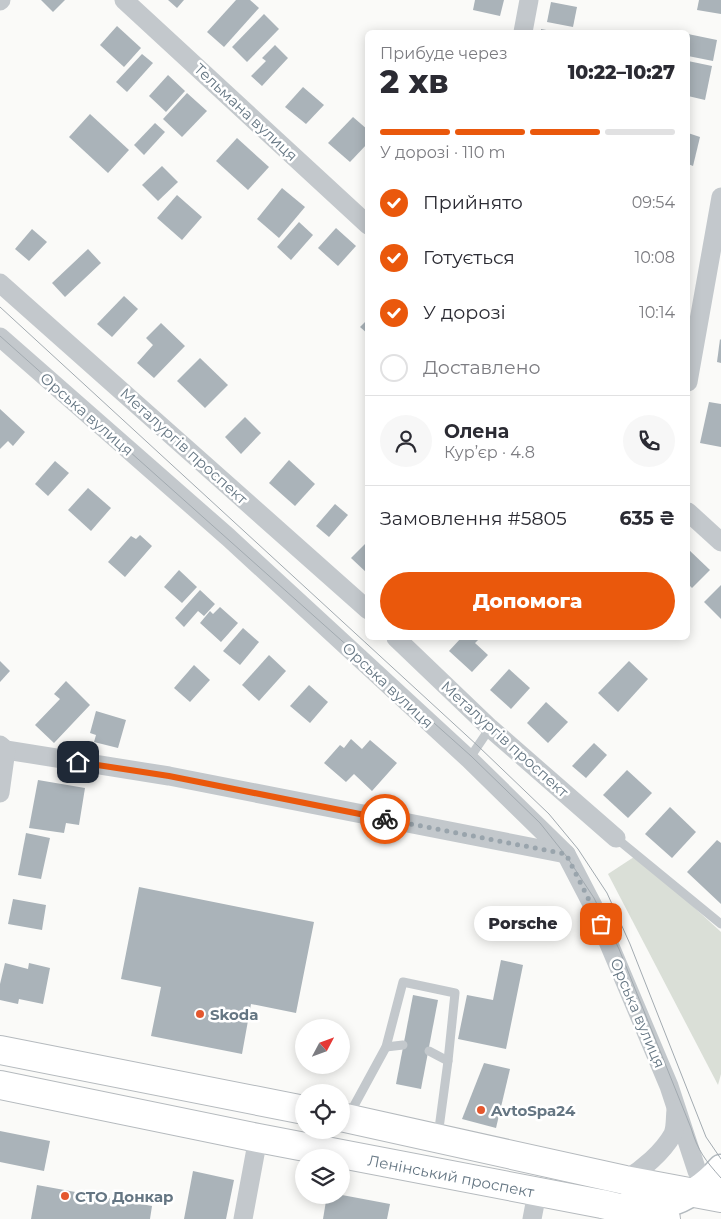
<!DOCTYPE html>
<html lang="uk">
<head>
<meta charset="utf-8">
<style>
	:root { --surface:#fff; --page:#f7f7f7; --text:#2b2b33; --muted:#7c7c81; --line:#e1e1e2; --accent:#ea580c }
	body { margin:0; font-family:Montserrat,sans-serif; background:var(--page); color:var(--text); height:100vh; display:flex; flex-direction:column; font-size:19px; white-space:nowrap }
	* { box-sizing:border-box; margin:0 }
	p { font-size:16px; color:var(--muted) }
	.icon { flex:none; width:28px; height:28px; fill:none; stroke:currentColor; stroke-width:2; stroke-linecap:round; stroke-linejoin:round }
	.map { position:relative; flex:1; overflow:hidden }
	.details { position:absolute; left:365px; top:30px; width:325px; height:610px; display:flex; flex-direction:column; background:var(--surface); border-radius:8px; box-shadow:0 2px 12px #0003 }
	.details>* { flex:none }
	.needle { width:32px; rotate:49deg }
	.fabs { position:absolute; left:295px; top:1019px; display:grid; gap:10px }
	.fabs a { display:grid; place-items:center; width:55px; height:55px; border-radius:50%; background:var(--surface); box-shadow:0 2px 12px #0003; font-size:25px }
	.pin { position:absolute; display:grid; place-items:center; width:42px; height:42px; color:#fff; margin:-21px; border-radius:10px; box-shadow:0 2px 8px #0006 }
	.courier { position:absolute; display:grid; place-items:center; width:50px; height:50px; margin:-25px; border:4px solid #ea580c; border-radius:50%; background:#fff; color:#222; box-shadow:0 1px 6px #0007 }
	.bubble { position:absolute; height:35px; border-radius:18px; background:var(--surface); box-shadow:0 2px 12px #0003; font-size:16px; font-weight:800; line-height:35px; text-align:center }
	.overview em { font-style:normal; font-weight:800 }
	.overview div { display:flex; flex-direction:column-reverse }
	.overview { display:flex; align-items:center; justify-content:space-between; height:85px; padding:0 15px }
	h1 { font-size:32px; font-weight:800; line-height:38px }
	.bar { display:grid; grid-template-columns:repeat(4,1fr); gap:8px 5px; align-content:center; height:60px; padding:0 15px }
	.bar i { height:6px; border-radius:4px; background:var(--line) }
	.bar .on { background:var(--accent) }
	.bar p { grid-column:span 4 }
	.line { display:flex; align-items:center; gap:12px; padding:0 15px; border-top:1px solid var(--line) }
	.line div { flex:1 }
	.round { display:grid; place-items:center; flex:none; width:52px; height:52px; border-radius:26px; background:var(--page) }
	ol { padding:0 15px; list-style:none }
	li { display:flex; align-items:center; gap:15px; height:55px }
	li p { margin-inline-start:auto }
	li .icon { padding:5px; border-radius:50%; background:var(--accent); color:#fff; stroke-width:4 }
	li:last-child { color:var(--muted) }
	li i { width:28px; height:28px; border:2px solid var(--line); border-radius:50% }
	.action { display:flex; gap:10px; margin-top:auto; padding:10px 15px }
	.action a { flex:1; height:58px; border-radius:30px; background:var(--accent); color:#fff; font-size:20px; font-weight:800; line-height:58px; text-align:center }
	.map>svg:first-child { display:block }
	.green { fill:#dadfd7 }
	.building { fill:#aab3b9 }
	.lines { fill:none; stroke-linecap:round; stroke-linejoin:round }
	.secondary-casing { stroke:#b3babf; stroke-width:29 }
	.primary-casing { stroke:#b5babe; stroke-width:30 }
	.lane { stroke:#c3c8cc; stroke-width:9 }
	.street { stroke:#c3c8cc; stroke-width:19 }
	.secondary { stroke:#fff; stroke-width:26 }
	.primary { stroke:#fff; stroke-width:28 }
	.tram { stroke:#a2aab0; stroke-width:1 }
	.done { stroke:#99a4ac; stroke-width:5; stroke-dasharray:0 9 }
	.route { stroke:#ea580c; stroke-width:6 }
	.poi-dot { fill:#e4572e; stroke:#fff; stroke-width:2 }
	.labels { text-anchor:middle; dominant-baseline:central; stroke-width:5; stroke-linejoin:round; paint-order:stroke }
	.street-label { font-size:15px; fill:#657683; stroke:#fff }
	.poi-label { font-size:15px; font-weight:bold; fill:#657683; stroke:#fff; text-anchor:start }
</style>
</head>
<body>
<div class="map">
<svg width="721" height="1219" viewBox="0 0 721 1219">
	<rect width="100%" height="100%" fill="#fafaf8"/>
	<path class="green" d="M637,855L721,932V1074L718,1085L608,874Z"/>
	<g class="building">
		<path d="M41,0H65L53,12Z"/>
		<path d="M168,0H184L177,8Z"/>
		<path d="M236,0H250L259,8L224,47L207,32Z"/>
		<path d="M475,0H504L500,16L473,10Z"/>
		<path d="M699,0H721V14L697,10Z"/>
		<path d="M551,2L577,7L573,27L547,22Z"/>
		<path d="M264,14L279,29L247,62L232,47Z"/>
		<path d="M117,26L141,48L124,67L100,45Z"/>
		<path d="M541,29L557,32H541Z"/>
		<path d="M688,34L717,40L713,61L688,56Z"/>
		<path d="M275,45L288,58L262,86L251,76L266,61L262,58Z"/>
		<path d="M142,54L153,63L127,92L116,82Z"/>
		<path d="M688,61L712,66L705,100L688,96Z"/>
		<path d="M168,75L185,91L166,112L149,96Z"/>
		<path d="M303,87L324,105L306,124L285,107Z"/>
		<path d="M187,93L207,111L182,137L163,119Z"/>
		<path d="M90,114L129,150L108,173L69,137Z"/>
		<path d="M353,117L368,130V143L350,162L328,143Z"/>
		<path d="M155,123L165,132L144,155L134,145Z"/>
		<path d="M688,133L700,137L693,166L688,164Z"/>
		<path d="M237,138L269,167L248,190L216,161Z"/>
		<path d="M162,166L178,182L158,201L142,185Z"/>
		<path d="M282,188L305,207L279,238L257,219Z"/>
		<path d="M177,195L202,217L182,240L157,218Z"/>
		<path d="M299,222L313,235L291,260L277,247Z"/>
		<path d="M336,228L356,246L338,266L318,248Z"/>
		<path d="M32,229L47,242L29,261L15,249Z"/>
		<path d="M88,249L101,263L65,297L52,283Z"/>
		<path d="M124,296L138,309L112,337L97,324Z"/>
		<path d="M368,319V334L360,327Z"/>
		<path d="M161,323L185,346L154,378L137,363L153,345L146,338Z"/>
		<path d="M720,339L721,340V363L717,362Z"/>
		<path d="M200,358L228,385L205,408L177,381Z"/>
		<path d="M709,402L721,404V447L700,443Z"/>
		<path d="M0,409L25,432L13,446L8,441L0,449Z"/>
		<path d="M245,417L261,433L241,454L225,437Z"/>
		<path d="M289,460L315,484L295,506L269,483Z"/>
		<path d="M55,461L69,473L48,496L35,484Z"/>
		<path d="M88,488L111,508L91,531L68,510Z"/>
		<path d="M335,504L348,515L329,537L316,526Z"/>
		<path d="M140,535L152,546L125,577L108,562L131,536L136,539Z"/>
		<path d="M368,541V574L351,558Z"/>
		<path d="M688,549L710,570L692,588L688,584Z"/>
		<path d="M179,570L197,587L182,603L164,587Z"/>
		<path d="M721,585V619L704,602Z"/>
		<path d="M200,590L215,604L204,616L198,611L184,627L175,618Z"/>
		<path d="M220,607L238,623L221,642L200,623L210,611L213,614Z"/>
		<path d="M243,628L259,642L240,665L223,651Z"/>
		<path d="M461,638H480L475,643L488,655L472,672L449,651Z"/>
		<path d="M269,655L286,671L259,701L242,685Z"/>
		<path d="M0,661L10,671L0,682Z"/>
		<path d="M629,661L648,679L618,712L598,693Z"/>
		<path d="M194,665L210,680L190,702L174,688Z"/>
		<path d="M509,669L530,688L511,709L490,690Z"/>
		<path d="M66,681L90,705L54,743L35,725L60,699L54,694Z"/>
		<path d="M309,685L328,702L310,723L290,706Z"/>
		<path d="M546,702L568,722L548,743L527,723Z"/>
		<path d="M96,711L126,720L118,748L94,742L96,735L90,733Z"/>
		<path d="M351,739L362,749L370,740L397,763L372,791L354,774L346,782L324,763L340,745L344,748Z"/>
		<path d="M594,743L607,755L586,778L572,766Z"/>
		<path d="M627,770L652,793L628,818L603,795Z"/>
		<path d="M38,780L85,788L79,825L66,823L64,833L29,828Z"/>
		<path d="M670,807L696,832L672,858L645,834Z"/>
		<path d="M26,833L50,838L41,879L18,875Z"/>
		<path d="M717,840L721,843V904L687,872Z"/>
		<path d="M139,887L314,922L296,1013L251,1004L242,1054L151,1036L161,987L121,979Z"/>
		<path d="M13,899L46,905L42,930L8,924Z"/>
		<path d="M501,960L523,965L506,1049L458,1039L467,995L493,1000Z"/>
		<path d="M5,963L28,969L29,963L50,968L43,1004L19,999L18,1004L0,1000V984Z"/>
		<path d="M413,995L438,1000L421,1089L396,1084Z"/>
		<path d="M484,1063L510,1069L496,1128L462,1119Z"/>
		<path d="M0,1131L50,1141L44,1171L0,1162Z"/>
		<path d="M193,1171L234,1180L226,1219H184Z"/>
		<path d="M37,1185L152,1206L150,1219H31Z"/>
		<path d="M327,1195H342L390,1204L387,1219H323Z"/>
	</g>
	<g class="lines">
		<g class="secondary-casing">
			<path id="secondary" d="M627,1205C640,1205 654,1206 666,1204C687,1199 708,1183 721,1168"/>
		</g>
		<g class="primary-casing">
			<g id="primary">
				<path d="M0,1050L304,1110"/>
				<path d="M0,1085L258,1138L602,1204L666,1219"/>
				<path d="M341,1117L625,1180L721,1198"/>
			</g>
		</g>
		<g class="lane">
			<path d="M469,759L490,728"/>
			<path d="M616,838L721,924"/>
			<path d="M386,1047L403,1045"/>
			<path d="M429,1051L448,1061"/>
			<path d="M349,1115L386,1047L403,982L455,993L448,1061L438,1136"/>
		</g>
		<g class="street">
			<path d="M124,0L368,225"/>
			<path d="M0,1L1,0"/>
			<path d="M523,32L529,0"/>
			<path d="M0,283L368,610"/>
			<path d="M0,337L228,537L469,759L566,854L593,906L669,1086L697,1171L714,1191"/>
			<path d="M688,382L721,197"/>
			<path d="M688,512L721,542"/>
			<path d="M396,638L490,728L616,838"/>
			<path d="M0,745L6,750L169,776L566,854"/>
			<path d="M0,793L6,750"/>
			<path d="M625,1180C643,1169 663,1152 673,1134C676,1127 675,1117 676,1110"/>
			<path d="M243,1219L258,1138"/>
			<path d="M532,1219L537,1193"/>
		</g>
		<use href="#secondary" class="secondary"/>
		<use href="#primary" class="primary"/>
		<g class="tram">
			<path d="M0,307L478,746L549,814L578,849L607,893L630,944L706,1137L721,1159"/>
			<path d="M0,336L471,756L540,823L567,857L594,898L619,949L691,1128C698,1151 705,1160 721,1178"/>
		</g>
	</g>
	<g class="lines">
		<path class="done" d="M385,819L566,854L601,924"/>
		<path class="route" d="M78,762L169,776L385,819"/>
	</g>
	<g class="poi-dot">
		<circle cx="200" cy="1014" r="5"/>
		<circle cx="481" cy="1110" r="5"/>
		<circle cx="65" cy="1196" r="5"/>
	</g>
	<g class="labels">
		<g class="street-label">
			<text transform="translate(246 112) rotate(43)">Тельмана вулиця</text>
			<text transform="translate(87 414) rotate(41)">Орська вулиця</text>
			<text transform="translate(184 446) rotate(42)">Металургів проспект</text>
			<text transform="translate(388 685) rotate(43)">Орська вулиця</text>
			<text transform="translate(505 739) rotate(42)">Металургів проспект</text>
			<text transform="translate(638 1013) rotate(67)">Орська вулиця</text>
			<text transform="translate(451 1176) rotate(11)">Ленінський проспект</text>
		</g>
		<g class="poi-label">
			<text x="210" y="1014">Skoda</text>
			<text x="491" y="1110">AvtoSpa24</text>
			<text x="75" y="1196">СТО Донкар</text>
		</g>
	</g>
</svg>
<div class="fabs">
<a><svg class="needle" viewBox="-14 -14 28 28"><path d="M0-13l5 13h-10z" fill="#e53935"/><path d="M0 13l5-13h-10z" fill="#7c7c81"/></svg></a>
<a><svg class="icon" aria-label="locate" viewBox="0 0 24 24"><circle cx="12" cy="12" r="6"/><path d="M12 2v4M12 18v4M2 12h4M18 12h4"/></svg></a>
<a><svg class="icon" aria-label="layers" viewBox="0 0 24 24"><path d="M12 4l9 5-9 5-9-5zM3 14l9 5 9-5"/></svg></a>
</div>
<div class="pin" style="left:601px;top:924px;background:#ea580c"><svg class="icon" aria-label="bag" viewBox="0 0 24 24"><path d="M5 8h14l-1 12H6zM9 8a3 3 0 0 1 6 0"/></svg></div>
<div class="pin" style="left:78px;top:762px;background:#1f2937"><svg class="icon" aria-label="home" viewBox="0 0 24 24"><path d="M3 11l9-7 9 7M6 9v11h12V9"/></svg></div>
<div class="courier" style="left:385px;top:819px"><svg class="icon" aria-label="bike" viewBox="0 0 24 24"><circle cx="6" cy="16" r="4"/><circle cx="18" cy="16" r="4"/><path d="M6 16l4-8h5l3 8M10 8l3 8H6M13 5h3"/></svg></div>
<div class="bubble" style="left:474px;top:906px;width:98px">Porsche</div>
<section class="details">
<div class="overview"><div><h1>2 хв</h1><p>Прибуде через</p></div><em>10:22–10:27</em></div>
<div class="bar"><i class="on"></i><i class="on"></i><i class="on"></i><i></i><p>У дорозі · 110 m</p></div>
<ol>
<li><svg class="icon" aria-label="check" viewBox="0 0 24 24"><path d="M5 12l5 5 9-10"/></svg>Прийнято<p>09:54</p></li>
<li><svg class="icon" aria-label="check" viewBox="0 0 24 24"><path d="M5 12l5 5 9-10"/></svg>Готується<p>10:08</p></li>
<li><svg class="icon" aria-label="check" viewBox="0 0 24 24"><path d="M5 12l5 5 9-10"/></svg>У дорозі<p>10:14</p></li>
<li><i></i>Доставлено</li>
</ol>
<div class="line" style="height:90px"><a class="round"><svg class="icon" aria-label="person" viewBox="0 0 24 24"><circle cx="12" cy="8" r="4"/><path d="M4 21q1-7 8-7t8 7"/></svg></a><div><b>Олена</b><p>Кур’єр · 4.8</p></div><a class="round"><svg class="icon" aria-label="phone" viewBox="0 0 24 24"><path d="M5 4h4l2 5-3 2q2 4 5 5l2-3 5 2v4C11 20 4 13 5 4z"/></svg></a></div>
<div class="line" style="height:65px"><div>Замовлення #5805</div><b>635 ₴</b></div>
<div class="action"><a>Допомога</a></div>
</section>
</div>
</body>
</html>
